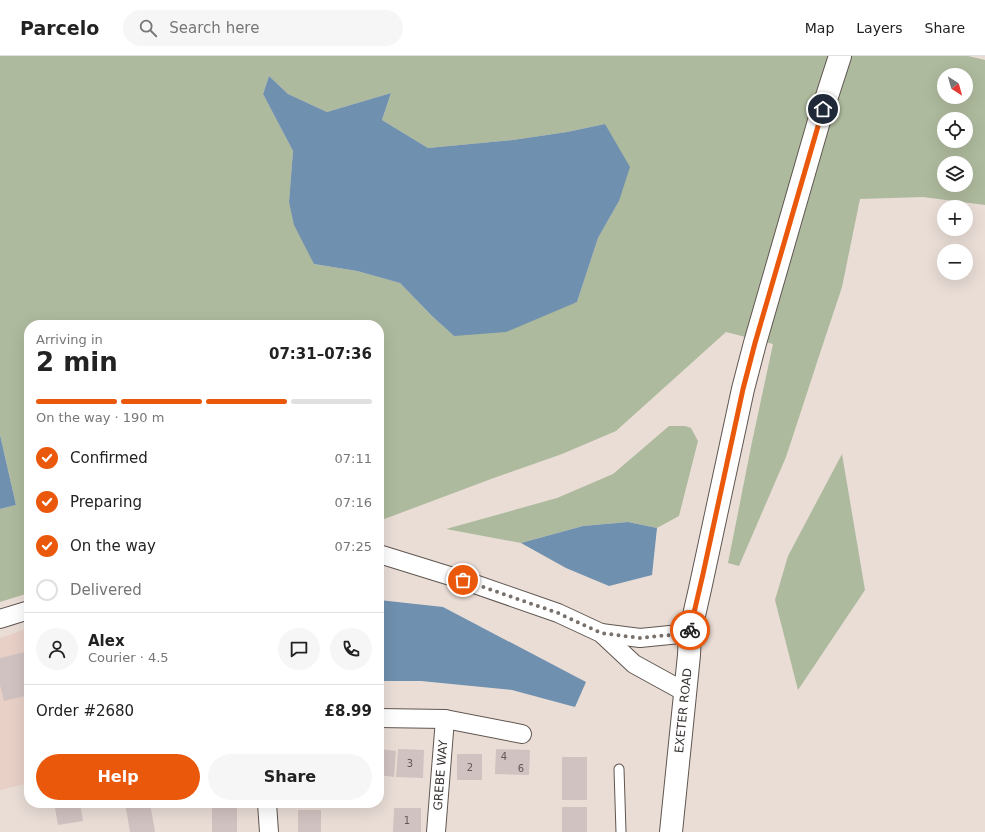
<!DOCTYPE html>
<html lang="en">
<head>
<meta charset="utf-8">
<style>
	:root { --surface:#fff; --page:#f6f6f6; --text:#222; --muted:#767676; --line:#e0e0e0; --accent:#ea580c }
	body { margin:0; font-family:"DejaVu Sans",sans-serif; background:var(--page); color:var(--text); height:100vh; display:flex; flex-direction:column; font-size:15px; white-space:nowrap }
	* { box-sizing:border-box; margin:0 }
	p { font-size:13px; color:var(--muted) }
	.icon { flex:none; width:22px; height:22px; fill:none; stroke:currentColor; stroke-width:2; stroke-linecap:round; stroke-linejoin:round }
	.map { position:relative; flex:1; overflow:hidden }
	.details { position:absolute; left:24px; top:264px; width:360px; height:488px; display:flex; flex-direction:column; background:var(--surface); border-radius:16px; box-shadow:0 4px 16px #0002 }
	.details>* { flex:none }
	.needle { width:26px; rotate:143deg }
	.fabs { position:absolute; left:937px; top:12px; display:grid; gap:8px }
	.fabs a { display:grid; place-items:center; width:36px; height:36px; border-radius:50%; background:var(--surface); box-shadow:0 4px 16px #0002; font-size:20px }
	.pin { position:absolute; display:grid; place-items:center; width:34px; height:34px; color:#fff; margin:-17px; border:2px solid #fff; border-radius:50%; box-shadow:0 1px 4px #0007 }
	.courier { position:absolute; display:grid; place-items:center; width:40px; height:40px; margin:-20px; border:3px solid #ea580c; border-radius:50%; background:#fff; color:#222; box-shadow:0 1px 5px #0007 }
	.overview em { font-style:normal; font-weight:800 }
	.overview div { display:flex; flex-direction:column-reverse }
	.overview { display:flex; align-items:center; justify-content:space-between; height:68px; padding:0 12px }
	h1 { font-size:26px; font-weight:800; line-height:30px }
	.bar { display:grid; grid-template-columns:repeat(4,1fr); gap:6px 4px; align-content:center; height:48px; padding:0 12px }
	.bar i { height:5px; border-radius:3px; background:var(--line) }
	.bar .on { background:var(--accent) }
	.bar p { grid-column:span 4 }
	.line { display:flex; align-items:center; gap:10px; padding:0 12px; border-top:1px solid var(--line) }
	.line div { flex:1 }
	.round { display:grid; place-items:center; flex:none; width:42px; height:42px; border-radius:21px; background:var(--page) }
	ol { padding:0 12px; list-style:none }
	li { display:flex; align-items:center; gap:12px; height:44px }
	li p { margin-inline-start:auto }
	li .icon { padding:4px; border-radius:50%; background:var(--accent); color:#fff; stroke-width:4 }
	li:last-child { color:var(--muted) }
	li i { width:22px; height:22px; border:2px solid var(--line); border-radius:50% }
	.button { display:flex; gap:8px; margin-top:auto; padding:8px 12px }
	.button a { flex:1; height:46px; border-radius:24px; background:var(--accent); color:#fff; font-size:16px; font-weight:800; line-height:46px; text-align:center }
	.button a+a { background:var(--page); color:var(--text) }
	header { display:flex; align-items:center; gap:24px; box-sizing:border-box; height:56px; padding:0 20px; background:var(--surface); border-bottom:1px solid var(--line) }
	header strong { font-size:19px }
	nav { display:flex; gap:22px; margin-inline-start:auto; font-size:14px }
	.search { width:280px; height:36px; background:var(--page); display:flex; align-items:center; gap:10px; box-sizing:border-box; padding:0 14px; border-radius:22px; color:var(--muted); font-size:15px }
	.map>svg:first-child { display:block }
	.commercial { fill:#e8d0c7 }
	.green { fill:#aeba9d; fill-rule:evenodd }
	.water { fill:#6f90af }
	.building { fill:#d0c2c0 }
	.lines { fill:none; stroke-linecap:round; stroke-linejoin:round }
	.service-casing { stroke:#605650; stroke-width:11 }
	.minor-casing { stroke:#605650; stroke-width:20 }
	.tertiary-casing { stroke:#605650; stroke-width:24 }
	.service { stroke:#fff; stroke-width:9 }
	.minor { stroke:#fff; stroke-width:18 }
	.tertiary { stroke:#fff; stroke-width:22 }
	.done { stroke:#77706b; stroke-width:4; stroke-dasharray:0 7.2 }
	.route { stroke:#ea580c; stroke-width:5 }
	.labels { text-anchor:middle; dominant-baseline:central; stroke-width:4; stroke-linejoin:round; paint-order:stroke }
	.number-label { font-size:10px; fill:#605856 }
	.street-label { font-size:12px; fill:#3a3532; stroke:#f6eae3 }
</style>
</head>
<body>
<header>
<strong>Parcelo</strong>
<div class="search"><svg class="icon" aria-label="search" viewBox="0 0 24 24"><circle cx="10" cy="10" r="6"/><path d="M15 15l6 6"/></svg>Search here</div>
<nav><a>Map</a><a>Layers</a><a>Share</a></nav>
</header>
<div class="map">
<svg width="985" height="776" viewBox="0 0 985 776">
	<rect width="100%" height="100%" fill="#e9ddd6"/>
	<path class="commercial" d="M29,572V727L0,734V582Z"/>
	<g class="green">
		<path d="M0,0H968L985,4V149L923,141L860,143L842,231L824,285L786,401L739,510L728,507L752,386L773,288L726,276L616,375L562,398L491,423L379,465V269H29V537L0,546V453L16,449L0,379ZM944,19H966V41H944ZM269,20L288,38L327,56L391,37L382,64L428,92L513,84L567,76L605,68L619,145L598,182L577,246L454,280L432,260L400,227L357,215L314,208L289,146L293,95L263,38ZM944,63H966V85H944ZM944,107H966V129H944Z"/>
		<path d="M669,370H685L691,372L698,385L679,460L657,472L628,466L583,470L521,487L446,473L557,442L613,418Z"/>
		<path d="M842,398L865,534L798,634L775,544L788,500Z"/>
	</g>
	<g class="water">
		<path d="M269,20L288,38L327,56L391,37L382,64L428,92L513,84L567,76L605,68L630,111L619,145L598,182L577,246L506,276L454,280L432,260L400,227L357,215L314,208L294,169L289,146L293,95L263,38Z"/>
		<path d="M0,379L16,449L0,453Z"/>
		<path d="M628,466L657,472L652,519L609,530L566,512L521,487L583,470Z"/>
		<path d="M379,544L443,551L586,626L575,651L512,634L421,625H379Z"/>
	</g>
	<g class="building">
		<path d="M29,595V639L4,645L0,629V602Z"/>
		<path d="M379,693L396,695L394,721L379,719Z"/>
		<path d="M398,693L424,694L423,722L396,721Z"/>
		<path d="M496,693L530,694L529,719L495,718Z"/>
		<rect x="457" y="698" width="25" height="26"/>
		<rect x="562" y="701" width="25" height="43"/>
		<path d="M80,747L83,765L58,769L55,752Z"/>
		<path d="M125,747H150L155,776H130Z"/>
		<rect x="212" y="747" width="25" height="29"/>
		<rect x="562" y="751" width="25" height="25"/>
		<path d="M394,752H421V776H393Z"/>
		<rect x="298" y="754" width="23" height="22"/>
	</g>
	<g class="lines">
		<g class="service-casing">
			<path id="service" d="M619,713L621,776"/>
		</g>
		<g class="minor-casing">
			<g id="minor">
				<path d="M379,498L463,524L558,557L601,577L634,608L685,636"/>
				<path d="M0,563L29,554"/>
				<path d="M601,577L640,582L690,577"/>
				<path d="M379,662L445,663L522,678"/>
				<path d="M267,747L269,776"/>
				<path id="s1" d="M436,776L445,663"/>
			</g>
		</g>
		<g class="tertiary-casing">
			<g id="tertiary">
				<path id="s2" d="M671,776L689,599L690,577L700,533L743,333L755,287L819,65L840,0"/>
			</g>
		</g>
		<use href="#service" class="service"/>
		<use href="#minor" class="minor"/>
		<use href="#tertiary" class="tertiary"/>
	</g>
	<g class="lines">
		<path class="done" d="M463,524L558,557L601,577L640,582L690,577V574"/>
		<path class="route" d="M690,574L703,518L743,333L755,287L823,53"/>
	</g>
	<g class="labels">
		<g class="number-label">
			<text x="504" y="700">4</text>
			<text x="410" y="707">3</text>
			<text x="470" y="711">2</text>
			<text x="521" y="712">6</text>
			<text x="407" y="764">1</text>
		</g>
		<g class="street-label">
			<text stroke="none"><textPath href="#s2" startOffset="122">EXETER ROAD</textPath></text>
			<text stroke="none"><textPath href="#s1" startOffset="57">GREBE WAY</textPath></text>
		</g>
	</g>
</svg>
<div class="fabs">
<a><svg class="needle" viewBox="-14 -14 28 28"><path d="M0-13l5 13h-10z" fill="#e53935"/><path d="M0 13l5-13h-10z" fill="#767676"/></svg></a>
<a><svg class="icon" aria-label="locate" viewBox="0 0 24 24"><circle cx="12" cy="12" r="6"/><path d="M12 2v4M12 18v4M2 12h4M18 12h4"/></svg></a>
<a><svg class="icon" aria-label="layers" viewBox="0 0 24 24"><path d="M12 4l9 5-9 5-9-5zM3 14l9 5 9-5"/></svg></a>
<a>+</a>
<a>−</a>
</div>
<div class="pin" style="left:463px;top:524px;background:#ea580c"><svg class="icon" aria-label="bag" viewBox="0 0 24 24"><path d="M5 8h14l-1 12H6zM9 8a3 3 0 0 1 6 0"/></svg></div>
<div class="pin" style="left:823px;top:53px;background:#1f2937"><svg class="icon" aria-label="home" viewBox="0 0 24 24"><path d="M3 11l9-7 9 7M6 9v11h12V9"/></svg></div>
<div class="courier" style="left:690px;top:574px"><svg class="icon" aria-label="bike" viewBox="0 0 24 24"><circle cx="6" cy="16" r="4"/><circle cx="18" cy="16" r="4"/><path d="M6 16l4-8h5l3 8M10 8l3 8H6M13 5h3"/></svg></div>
<section class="details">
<div class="overview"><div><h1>2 min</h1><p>Arriving in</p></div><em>07:31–07:36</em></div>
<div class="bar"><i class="on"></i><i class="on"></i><i class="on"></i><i></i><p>On the way · 190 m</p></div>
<ol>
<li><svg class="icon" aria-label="check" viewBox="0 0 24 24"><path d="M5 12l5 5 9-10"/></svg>Confirmed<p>07:11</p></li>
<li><svg class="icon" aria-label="check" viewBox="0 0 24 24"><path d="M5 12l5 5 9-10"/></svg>Preparing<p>07:16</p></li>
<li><svg class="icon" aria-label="check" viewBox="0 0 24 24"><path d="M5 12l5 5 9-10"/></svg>On the way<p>07:25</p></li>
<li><i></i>Delivered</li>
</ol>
<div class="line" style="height:72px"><a class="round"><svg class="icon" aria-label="person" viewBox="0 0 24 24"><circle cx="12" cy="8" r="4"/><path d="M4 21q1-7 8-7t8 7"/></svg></a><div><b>Alex</b><p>Courier · 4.5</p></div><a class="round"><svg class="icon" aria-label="chat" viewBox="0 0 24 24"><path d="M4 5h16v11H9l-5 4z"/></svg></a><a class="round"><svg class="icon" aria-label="phone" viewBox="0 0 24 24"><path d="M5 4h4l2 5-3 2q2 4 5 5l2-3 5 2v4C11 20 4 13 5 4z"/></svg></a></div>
<div class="line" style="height:52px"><div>Order #2680</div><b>£8.99</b></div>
<div class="button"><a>Help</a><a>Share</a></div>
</section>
</div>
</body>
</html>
